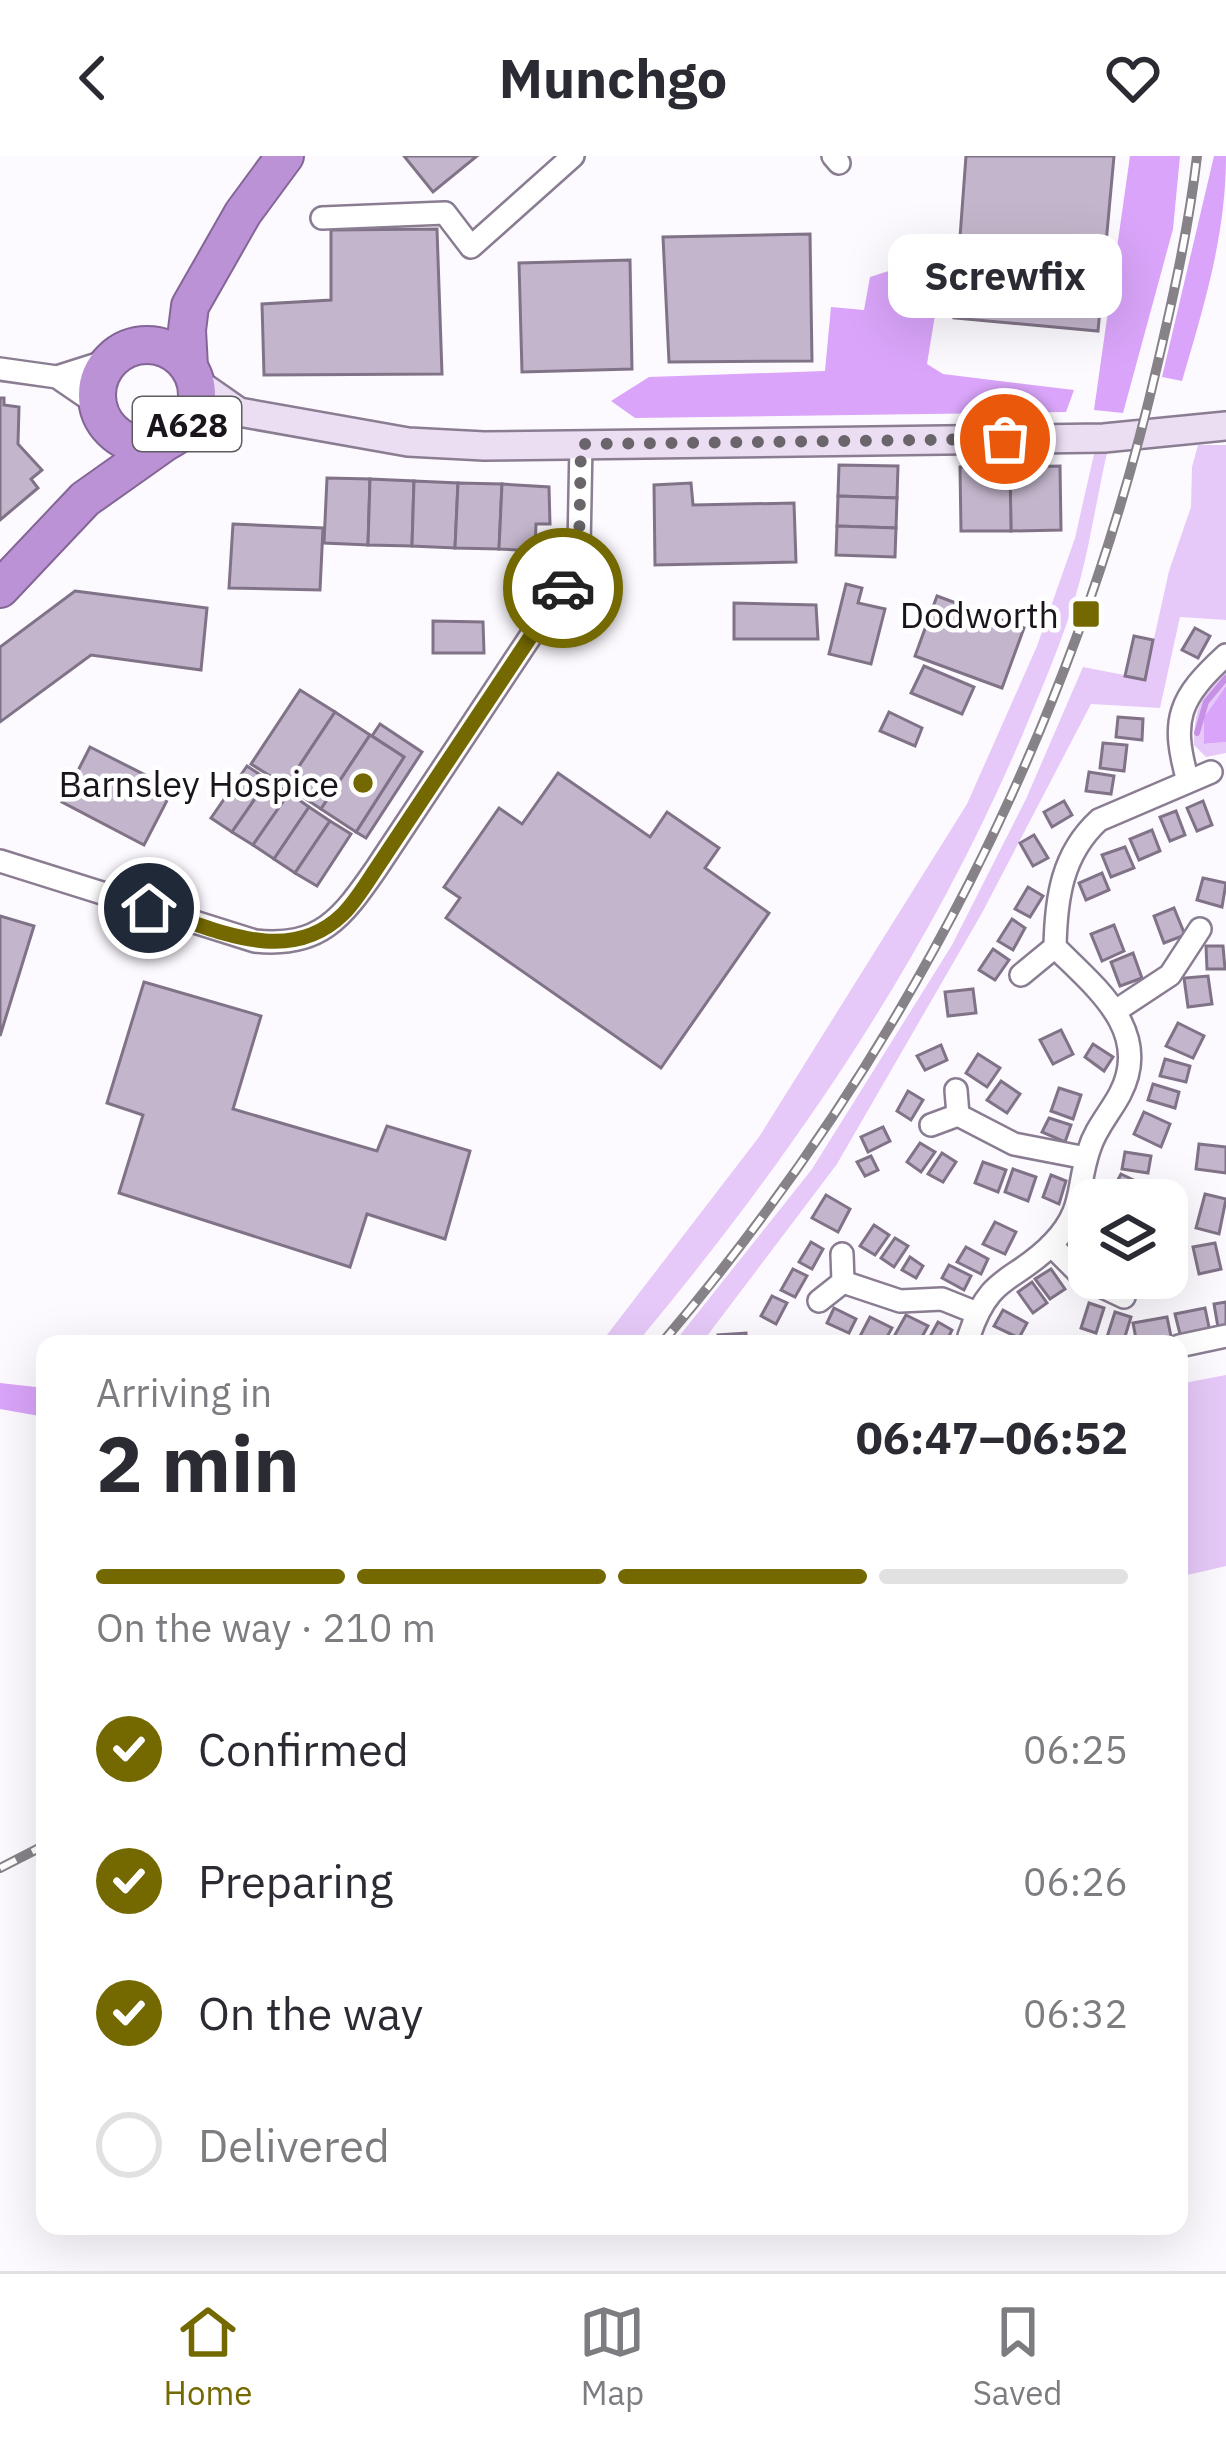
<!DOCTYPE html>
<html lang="en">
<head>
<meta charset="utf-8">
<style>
	:root { --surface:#fff; --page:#f7f7f7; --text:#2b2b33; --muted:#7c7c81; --line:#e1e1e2; --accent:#746900 }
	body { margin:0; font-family:"IBM Plex Sans",sans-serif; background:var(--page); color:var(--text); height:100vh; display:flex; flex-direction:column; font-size:45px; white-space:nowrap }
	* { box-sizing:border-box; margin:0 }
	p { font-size:39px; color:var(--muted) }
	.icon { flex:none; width:66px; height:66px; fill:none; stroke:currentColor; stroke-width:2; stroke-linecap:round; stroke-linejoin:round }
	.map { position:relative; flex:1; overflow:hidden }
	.details { position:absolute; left:36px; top:1179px; width:1152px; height:900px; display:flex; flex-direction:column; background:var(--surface); border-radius:24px; box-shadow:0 12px 48px #0002 }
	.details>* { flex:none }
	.controls { position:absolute; left:1068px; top:1023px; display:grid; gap:24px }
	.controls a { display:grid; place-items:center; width:120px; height:120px; border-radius:24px; background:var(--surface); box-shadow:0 12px 48px #0002; font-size:60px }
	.pin { position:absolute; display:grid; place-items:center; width:102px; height:102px; color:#fff; margin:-51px; border:6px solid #fff; border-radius:50%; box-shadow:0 3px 12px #0007 }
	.courier { position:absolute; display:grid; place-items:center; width:120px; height:120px; margin:-60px; border:9px solid #746900; border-radius:50%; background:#fff; color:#222; box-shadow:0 3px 15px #0007 }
	.bubble { position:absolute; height:84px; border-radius:24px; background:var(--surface); box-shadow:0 12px 48px #0002; font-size:39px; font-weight:700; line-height:84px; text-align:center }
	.headline em { font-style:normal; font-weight:700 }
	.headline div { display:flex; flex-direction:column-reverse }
	.headline { display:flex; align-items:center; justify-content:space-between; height:204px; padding:0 60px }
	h1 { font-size:78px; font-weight:700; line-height:90px }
	.bar { display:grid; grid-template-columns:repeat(4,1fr); gap:18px 12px; align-content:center; height:144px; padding:0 60px }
	.bar i { height:15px; border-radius:9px; background:var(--line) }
	.bar .selected { background:var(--accent) }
	.bar p { grid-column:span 4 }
	ol { padding:0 60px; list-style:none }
	li { display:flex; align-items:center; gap:36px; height:132px }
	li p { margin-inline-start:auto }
	li .icon { padding:12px; border-radius:50%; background:var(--accent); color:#fff; stroke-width:4 }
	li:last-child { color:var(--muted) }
	li i { width:66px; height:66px; border:6px solid var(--line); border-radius:50% }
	header { display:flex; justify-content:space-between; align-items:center; height:156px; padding:0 60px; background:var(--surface); font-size:54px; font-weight:700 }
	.tab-bar { display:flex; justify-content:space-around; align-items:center; height:168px; border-top:3px solid var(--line); background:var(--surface); font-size:33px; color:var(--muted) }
	.tab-bar a { display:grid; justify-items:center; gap:6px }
	.tab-bar .selected { color:var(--accent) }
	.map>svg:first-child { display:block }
	.green { fill:#e6c9f8 }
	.forest { fill:#d9a4f9 }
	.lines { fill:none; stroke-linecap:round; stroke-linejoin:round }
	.stream { stroke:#c792e6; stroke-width:6 }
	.building { fill:#c3b6cc; stroke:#807387; stroke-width:3 }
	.street-casing { stroke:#8a7d92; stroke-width:26 }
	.secondary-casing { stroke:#8a7d92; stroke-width:32 }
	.highway-casing { stroke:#836695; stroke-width:40 }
	.street { stroke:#fff; stroke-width:21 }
	.secondary { stroke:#ebdef3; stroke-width:27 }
	.highway { stroke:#bc92d6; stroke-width:36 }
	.rail-casing { stroke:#868288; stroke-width:10 }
	.rail { stroke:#fff; stroke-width:6; stroke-dasharray:18; stroke-linecap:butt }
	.done { stroke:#69656b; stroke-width:12; stroke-dasharray:0 21.6 }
	.route { stroke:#746900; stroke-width:15 }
	.poi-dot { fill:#746900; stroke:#fff; stroke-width:4.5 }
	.labels { text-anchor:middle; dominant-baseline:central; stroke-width:9; stroke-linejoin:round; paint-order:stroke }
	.shield { fill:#fff; stroke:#5f5b60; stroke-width:3 }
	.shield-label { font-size:33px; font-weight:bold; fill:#1a151c }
	.poi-label { font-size:36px; fill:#1a151c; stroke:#fff; text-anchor:end }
</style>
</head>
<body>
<header><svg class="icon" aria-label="back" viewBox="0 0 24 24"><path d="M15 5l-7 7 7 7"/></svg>Munchgo<svg class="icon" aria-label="heart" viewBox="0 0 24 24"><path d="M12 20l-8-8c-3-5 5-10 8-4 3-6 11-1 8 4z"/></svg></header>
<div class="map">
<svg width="1226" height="2115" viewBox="0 0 1226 2115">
	<rect width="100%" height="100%" fill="#fdfaff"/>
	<g class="green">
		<path d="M1198,289H1226V464L1180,461L1160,552L1091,548L982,757L837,1008L701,1188H673L812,1013L952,789L1026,643L1083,511L1145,523L1169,415L1191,351L1192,311Z"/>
		<path d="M1107,297C1099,332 1093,369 1085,404C1072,463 1047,520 1024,575C929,801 792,1001 636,1188H600L759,981L967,648L1037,490L1075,382L1094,298Z"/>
		<path d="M1226,516V530L1204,561L1205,588L1226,586V597L1206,601L1194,589C1195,552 1198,543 1226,516Z"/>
		<path d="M1226,1219V1410L1179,1421V1228Z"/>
	</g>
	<g class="forest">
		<path d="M1130,0H1180L1173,73L1123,257L1094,254Z"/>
		<path d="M1214,0H1226C1226,79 1204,150 1182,225L1162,221Z"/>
		<path d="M907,109L936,153L927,208L943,218L1074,234L1066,256L635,262L611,245L649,221L825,215L831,151L864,154L870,121Z"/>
		<path d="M1226,530V586L1204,588V561Z"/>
		<path d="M0,1227L45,1232V1261L0,1253Z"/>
	</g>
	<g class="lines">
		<path class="stream" d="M1197,577L1206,546L1226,522"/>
	</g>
	<g class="building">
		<path d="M404,0H477L433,36Z"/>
		<path d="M966,0H1114L1098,175L954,162Z"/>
		<path d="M437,73L442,218L264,219L262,148L331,144V74Z"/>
		<path d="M810,78L812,205L669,206L663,81Z"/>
		<path d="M630,104L632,213L522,216L519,107Z"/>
		<path d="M0,242H4V249L19,251L18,288L42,314L31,323L38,332L0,364Z"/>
		<path d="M839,309L898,310L897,342L838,340Z"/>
		<path d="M1060,310L1061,374L1011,375L1010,311Z"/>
		<path d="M960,311H1010L1011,375H961Z"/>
		<path d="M327,322L370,323L368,389L324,387Z"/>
		<path d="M370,323L414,325L412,390L368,389Z"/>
		<path d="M414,325L458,327L455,392L412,390Z"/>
		<path d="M458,327L502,328L499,393L455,392Z"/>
		<path d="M691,327L693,349L794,347L796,406L655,409L654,329Z"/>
		<path d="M502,328L549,331L550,368H536L535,395L499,393Z"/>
		<path d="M838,340L897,342L896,372L837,370Z"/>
		<path d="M233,368L323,372L320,434L229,432Z"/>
		<path d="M837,370L896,372L895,401L836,399Z"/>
		<path d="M846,428L862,432L858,447L885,453L871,508L829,498Z"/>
		<path d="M75,435L207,452L201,514L91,499L0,566V491Z"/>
		<path d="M937,440L1024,472L1002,532L915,500Z"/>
		<path d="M734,447L816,449L818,483H734Z"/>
		<path d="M433,465L483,466L484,497H433Z"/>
		<path d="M1195,472L1210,480L1198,502L1182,494Z"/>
		<path d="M1134,480L1153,484L1145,524L1125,520Z"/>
		<path d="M924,510L974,531L962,558L911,537Z"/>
		<path d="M300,534L335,556L286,630L251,608Z"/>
		<path d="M335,556L370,579L321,653L286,630Z"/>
		<path d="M889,556L922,572L915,590L880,575Z"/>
		<path d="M1118,561L1143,563L1142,584L1116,581Z"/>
		<path d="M380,568L422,596L366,682L356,676L404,601L372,580Z"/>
		<path d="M370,579L404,601L356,676L321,653Z"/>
		<path d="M1103,587L1127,589L1124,615L1100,612Z"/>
		<path d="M90,591L173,633L144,689L62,646Z"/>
		<path d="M247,610L268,624L232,676L211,662Z"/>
		<path d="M1089,616L1114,620L1111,638L1086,635Z"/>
		<path d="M558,617L650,681L667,656L719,692L705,712L769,757L661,912L446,762L460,742L444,731L499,652L522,668Z"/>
		<path d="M268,624L289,637L253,689L232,676Z"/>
		<path d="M289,637L309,651L274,703L253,689Z"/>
		<path d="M1064,645L1072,659L1052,671L1044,656Z"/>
		<path d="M1203,645L1212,669L1197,675L1187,652Z"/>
		<path d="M309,651L330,665L295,717L274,703Z"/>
		<path d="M1176,655L1185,679L1170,685L1160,661Z"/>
		<path d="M330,665L351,678L317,730L295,717Z"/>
		<path d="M1152,674L1160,695L1139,704L1130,683Z"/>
		<path d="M1034,679L1048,702L1033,710L1020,687Z"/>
		<path d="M1125,691L1134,712L1111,721L1102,699Z"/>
		<path d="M1102,717L1109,734L1086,744L1079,727Z"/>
		<path d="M1203,722L1226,727L1222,751L1197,744Z"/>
		<path d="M1028,731L1043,740L1030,761L1015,753Z"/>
		<path d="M1174,752L1185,779L1164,787L1154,760Z"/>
		<path d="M0,760L34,770L0,880Z"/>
		<path d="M1012,763L1025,772L1013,794L998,785Z"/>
		<path d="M1114,769L1124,795L1102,805L1091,778Z"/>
		<path d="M1206,790H1223L1225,813H1207Z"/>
		<path d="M993,793L1009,804L995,824L979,814Z"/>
		<path d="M1133,797L1142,822L1120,830L1111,806Z"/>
		<path d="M1208,820L1212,848L1188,851L1184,822Z"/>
		<path d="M144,826L261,860L233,953L377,995L387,970L470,995L445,1083L367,1058L350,1111L119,1037L143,959L107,947Z"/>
		<path d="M973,833L976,857L948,860L945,836Z"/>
		<path d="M1178,867L1204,880L1193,902L1166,890Z"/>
		<path d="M1061,874L1073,898L1053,908L1040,884Z"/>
		<path d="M1093,888L1113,901L1104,915L1085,901Z"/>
		<path d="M941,889L947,904L925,914L917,900Z"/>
		<path d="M978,898L1000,912L987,931L966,917Z"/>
		<path d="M1165,903L1190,910L1186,926L1160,920Z"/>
		<path d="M1001,925L1020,938L1007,957L987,944Z"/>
		<path d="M1153,928L1179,936L1175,952L1148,944Z"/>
		<path d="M1059,932L1081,939L1073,963L1051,955Z"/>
		<path d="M908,935L923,944L911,964L897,955Z"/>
		<path d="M1144,956L1170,968L1161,991L1134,978Z"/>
		<path d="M1049,962L1071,969L1065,986L1042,976Z"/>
		<path d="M883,971L890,985L868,996L861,981Z"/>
		<path d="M920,987L935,996L921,1016L907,1006Z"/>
		<path d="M1199,988L1226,991V1017L1196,1013Z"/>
		<path d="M1125,996L1151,1000L1148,1017L1122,1013Z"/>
		<path d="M942,997L956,1006L943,1026L928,1018Z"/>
		<path d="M871,1000L878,1014L865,1020L857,1006Z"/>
		<path d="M983,1006L1006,1014L998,1036L975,1027Z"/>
		<path d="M1013,1013L1036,1021L1028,1045L1005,1036Z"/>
		<path d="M1121,1018L1144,1029L1137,1044L1109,1041Z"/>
		<path d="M1051,1019L1066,1025L1059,1048L1043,1041Z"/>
		<path d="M1205,1038L1226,1043L1219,1078L1196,1072Z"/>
		<path d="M826,1039L850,1053L838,1076L812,1062Z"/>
		<path d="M995,1066L1016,1076L1005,1098L983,1088Z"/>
		<path d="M874,1069L889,1079L875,1099L860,1090Z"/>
		<path d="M895,1082L908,1090L894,1111L881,1102Z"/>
		<path d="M811,1086L823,1093L812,1113L799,1106Z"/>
		<path d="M1215,1087L1221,1113L1199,1118L1193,1091Z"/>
		<path d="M966,1091L988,1103L981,1118L957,1106Z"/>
		<path d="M910,1101L923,1110L916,1122L902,1114Z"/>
		<path d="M949,1109L971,1120L964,1134L942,1122Z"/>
		<path d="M793,1113L807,1120L795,1141L781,1134Z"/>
		<path d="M1051,1113L1065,1133L1050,1143L1035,1123Z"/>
		<path d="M1032,1126L1047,1147L1033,1157L1018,1136Z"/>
		<path d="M772,1140L787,1147L776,1168L761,1160Z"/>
		<path d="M1226,1146V1175L1219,1177L1214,1148Z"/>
		<path d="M1089,1147L1104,1152L1096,1177L1081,1172Z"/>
		<path d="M834,1152L856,1163L849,1177L827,1167Z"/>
		<path d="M1205,1152L1210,1176L1181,1182L1175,1158Z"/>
		<path d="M1003,1154L1027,1167L1019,1182L994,1170Z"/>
		<path d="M1115,1156L1131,1161L1123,1187L1107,1181Z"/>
		<path d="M906,1159L928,1170L918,1188L892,1184Z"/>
		<path d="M870,1161L892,1172L883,1188L857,1186Z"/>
		<path d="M1167,1161L1172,1185L1137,1188L1133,1167Z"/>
		<path d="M938,1166L952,1174L945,1188H926Z"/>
		<path d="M746,1177V1188H718V1179Z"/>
	</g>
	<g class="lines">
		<g class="street-casing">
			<g id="street">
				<path d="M833,0L839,7"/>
				<path d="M322,62L445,57L471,91L573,0"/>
				<path d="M0,213L57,221L98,249"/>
				<path d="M57,221L104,206L120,196"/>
				<path d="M1188,625C1170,563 1179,542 1226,499"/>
				<path d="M0,705L255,785C320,792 342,762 376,713L570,421L579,392L581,288"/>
				<path d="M1021,819L1055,791C1056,742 1062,698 1099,664L1211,616"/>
				<path d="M1117,854L1170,819L1200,773"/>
				<path d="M958,959L1014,988L1086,1002"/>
				<path d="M931,969L958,959L956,934"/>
				<path d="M1051,1089L1084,1122L1124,1141"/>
				<path d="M843,1126L900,1145L942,1143L977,1157"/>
				<path d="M819,1145L843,1126L842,1098"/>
				<path d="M969,1180C990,1116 1015,1127 1053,1087C1085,1053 1076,1033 1089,994C1095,973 1110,957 1120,938C1153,875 1095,831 1055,791"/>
				<path d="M1179,1190L1226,1180"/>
			</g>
		</g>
		<g class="secondary-casing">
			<g id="secondary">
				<path d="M196,226L239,256L408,286L484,290L1104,282L1226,270"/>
				<path d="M181,276L239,256"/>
			</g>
		</g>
		<g class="highway-casing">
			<g id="highway">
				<circle cx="147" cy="239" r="50"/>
				<path d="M189,211L187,174L190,150L243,57L285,0"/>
				<path d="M0,433L85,343L167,285"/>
			</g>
		</g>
		<use href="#street" class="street"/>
		<use href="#secondary" class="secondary"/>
		<use href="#highway" class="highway"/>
		<g class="rail-casing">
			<g id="rail">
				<path d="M661,1188C903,904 1075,570 1158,206C1174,137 1189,70 1197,0"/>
				<path d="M0,1712L45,1689"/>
			</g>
		</g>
		<use href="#rail" class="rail"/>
	</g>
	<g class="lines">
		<path class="done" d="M563,432L579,392L581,288L1005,283"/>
		<path class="route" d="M149,752C211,771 287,813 343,758C356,745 366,728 376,713L563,432"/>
	</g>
	<g class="poi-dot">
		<rect x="1071" y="443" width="30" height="30" rx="6"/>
		<circle cx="363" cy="627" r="12"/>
	</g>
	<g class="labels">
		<rect class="shield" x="133" y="241" width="108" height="54" rx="9"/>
		<g class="shield-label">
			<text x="187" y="268">A628</text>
		</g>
		<g class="poi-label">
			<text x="1059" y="458">Dodworth</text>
			<text x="339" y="627">Barnsley Hospice</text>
		</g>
	</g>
</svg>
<div class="controls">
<a><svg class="icon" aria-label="layers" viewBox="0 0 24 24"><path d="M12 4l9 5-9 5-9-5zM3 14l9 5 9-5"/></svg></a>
</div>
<div class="pin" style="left:1005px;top:283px;background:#ea580c"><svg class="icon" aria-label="bag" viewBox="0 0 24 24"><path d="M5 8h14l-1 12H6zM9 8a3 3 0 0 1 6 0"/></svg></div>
<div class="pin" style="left:149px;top:752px;background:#1f2937"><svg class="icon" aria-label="home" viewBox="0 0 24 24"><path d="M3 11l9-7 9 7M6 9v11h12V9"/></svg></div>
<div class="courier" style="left:563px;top:432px"><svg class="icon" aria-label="car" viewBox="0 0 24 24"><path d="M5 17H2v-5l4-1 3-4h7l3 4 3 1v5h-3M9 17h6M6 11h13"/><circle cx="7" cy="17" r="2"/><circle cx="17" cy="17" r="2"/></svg></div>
<div class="bubble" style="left:888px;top:78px;width:234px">Screwfix</div>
<section class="details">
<div class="headline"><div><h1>2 min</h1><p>Arriving in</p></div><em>06:47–06:52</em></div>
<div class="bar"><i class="selected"></i><i class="selected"></i><i class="selected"></i><i></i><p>On the way · 210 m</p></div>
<ol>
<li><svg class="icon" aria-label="check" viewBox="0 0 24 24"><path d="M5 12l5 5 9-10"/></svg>Confirmed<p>06:25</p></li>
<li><svg class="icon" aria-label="check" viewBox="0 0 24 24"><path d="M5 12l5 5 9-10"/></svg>Preparing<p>06:26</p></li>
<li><svg class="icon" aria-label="check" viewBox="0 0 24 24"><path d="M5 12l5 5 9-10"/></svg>On the way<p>06:32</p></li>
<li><i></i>Delivered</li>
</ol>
</section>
</div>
<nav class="tab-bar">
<a class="selected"><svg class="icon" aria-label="home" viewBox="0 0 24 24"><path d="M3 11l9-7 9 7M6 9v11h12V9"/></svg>Home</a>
<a><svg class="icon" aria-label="map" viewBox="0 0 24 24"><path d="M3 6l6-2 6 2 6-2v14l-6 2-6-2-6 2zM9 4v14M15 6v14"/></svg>Map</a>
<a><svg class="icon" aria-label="saved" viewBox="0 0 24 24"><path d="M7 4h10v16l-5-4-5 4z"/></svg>Saved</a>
</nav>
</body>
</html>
